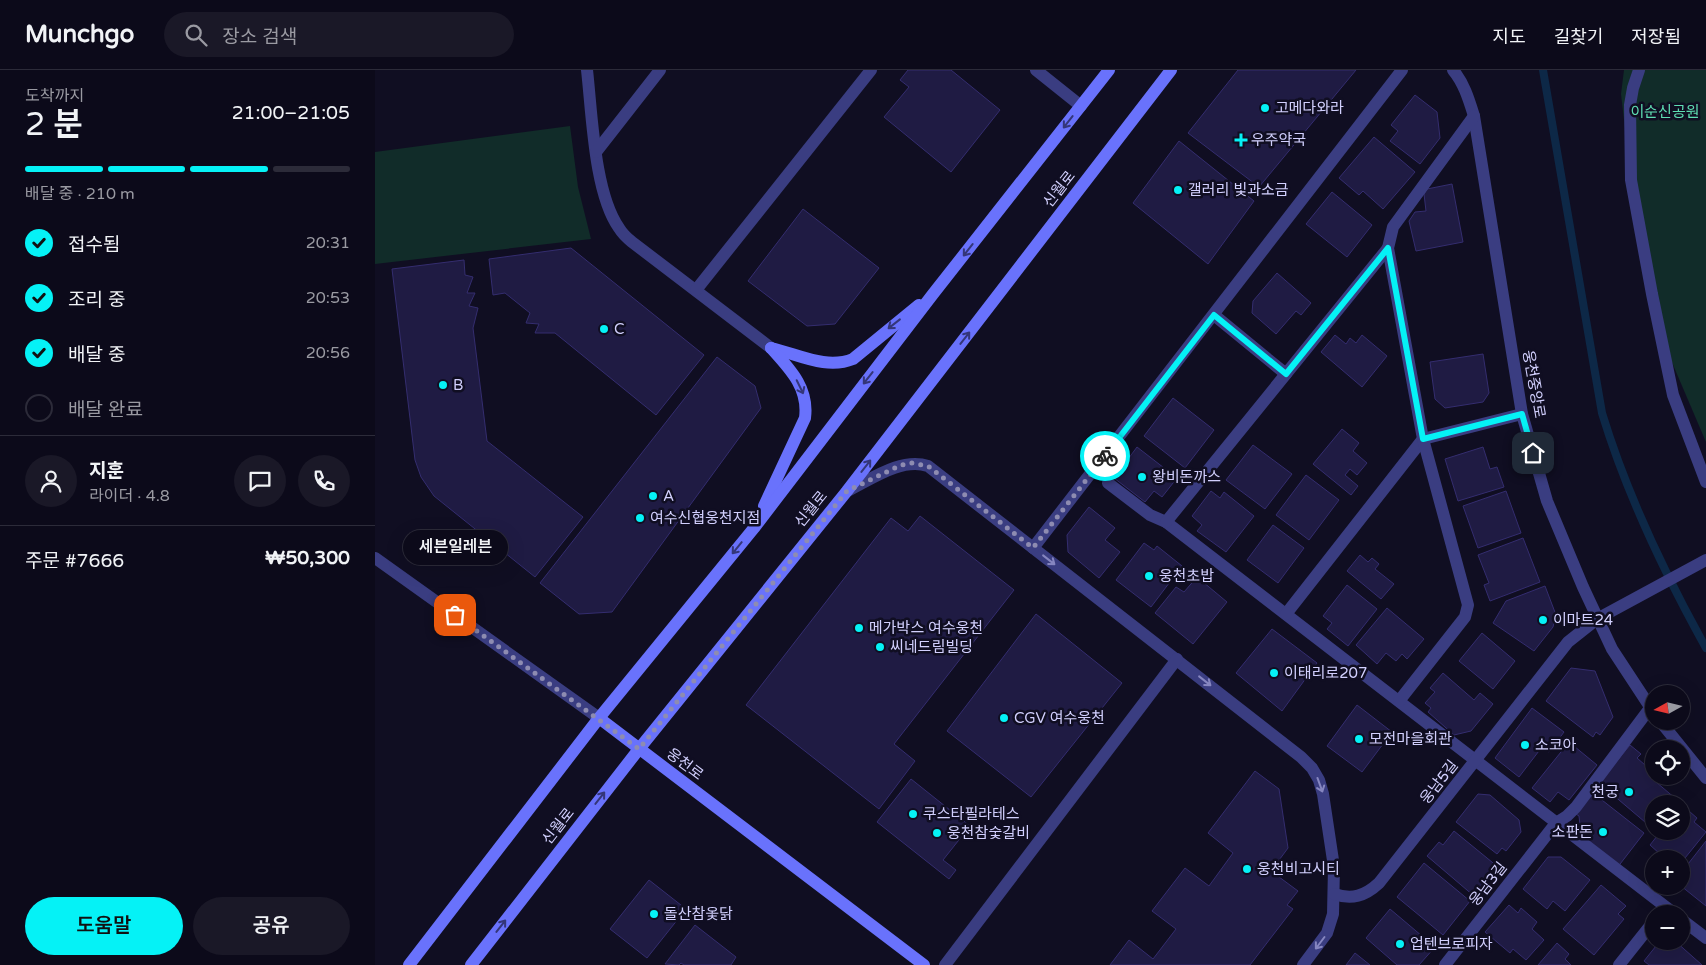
<!DOCTYPE html>
<html lang="ko">
<head>
<meta charset="utf-8">
<style>
	:root { --surface:#0c0a1a; --page:#1a1827; --text:#f1f3f6; --muted:#9a9aa2; --line:#2c2b39; --accent:#05f2f6 }
	body { margin:0; font-family:"Varela Round","Noto Sans KR",sans-serif; background:var(--page); color:var(--text); height:100vh; display:flex; flex-direction:column; font-size:19px; white-space:nowrap }
	* { box-sizing:border-box; margin:0 }
	p { font-size:16px; color:var(--muted) }
	.icon { flex:none; width:28px; height:28px; fill:none; stroke:currentColor; stroke-width:2; stroke-linecap:round; stroke-linejoin:round }
	.map { position:relative; flex:1; overflow:hidden }
	.drawer { display:flex; flex-direction:column; background:var(--surface); width:375px }
	.drawer>* { flex:none }
	.needle { width:32px; rotate:262deg }
	.buttons { position:absolute; left:1270px; top:615px; display:grid; gap:10px }
	.buttons a { display:grid; place-items:center; width:45px; height:45px; border-radius:50%; background:var(--surface); box-shadow:0 5px 20px #0002,0 0 0 1px var(--line); font-size:25px }
	.pin { position:absolute; display:grid; place-items:center; width:42px; height:42px; color:#fff; margin:-21px; border-radius:10px; box-shadow:0 2px 8px #0006 }
	.courier { position:absolute; display:grid; place-items:center; width:50px; height:50px; margin:-25px; border:4px solid #05f2f6; border-radius:50%; background:#fff; color:#222; box-shadow:0 1px 6px #0007 }
	.bubble { position:absolute; height:35px; border-radius:18px; background:var(--surface); box-shadow:0 5px 20px #0002,0 0 0 1px var(--line); font-size:16px; font-weight:600; line-height:35px; text-align:center }
	.overview em { font-style:normal; font-weight:600 }
	.overview div { display:flex; flex-direction:column-reverse }
	.overview { display:flex; align-items:center; justify-content:space-between; height:85px; padding:0 25px }
	h1 { font-size:32px; font-weight:600; line-height:38px }
	.bar { display:grid; grid-template-columns:repeat(4,1fr); gap:8px 5px; align-content:center; height:60px; padding:0 25px }
	.bar i { height:6px; border-radius:4px; background:var(--line) }
	.bar .on { background:var(--accent) }
	.bar p { grid-column:span 4 }
	.line { display:flex; align-items:center; gap:12px; padding:0 25px; border-top:1px solid var(--line) }
	.line div { flex:1 }
	.round { display:grid; place-items:center; flex:none; width:52px; height:52px; border-radius:26px; background:var(--page) }
	ol { padding:0 25px; list-style:none }
	li { display:flex; align-items:center; gap:15px; height:55px }
	li p { margin-inline-start:auto }
	li .icon { padding:5px; border-radius:50%; background:var(--accent); color:#111; stroke-width:4 }
	li:last-child { color:var(--muted) }
	li i { width:28px; height:28px; border:2px solid var(--line); border-radius:50% }
	.cta { display:flex; gap:10px; margin-top:auto; padding:10px 25px }
	.cta a { flex:1; height:58px; border-radius:30px; background:var(--accent); color:#111; font-size:20px; font-weight:600; line-height:58px; text-align:center }
	.cta a+a { background:var(--page); color:var(--text) }
	header { display:flex; align-items:center; gap:30px; box-sizing:border-box; height:70px; padding:0 25px; background:var(--surface); border-bottom:1px solid var(--line) }
	header strong { font-size:24px }
	nav { display:flex; gap:28px; margin-inline-start:auto; font-size:18px }
	.search { width:350px; height:45px; background:var(--page); display:flex; align-items:center; gap:12px; box-sizing:border-box; padding:0 18px; border-radius:28px; color:var(--muted); font-size:19px }
	main { display:flex; flex:1; min-height:0 }
	.map>svg:first-child { display:block }
	.green { fill:#112c29 }
	.lines { fill:none; stroke-linecap:round; stroke-linejoin:round }
	.stream { stroke:#0d2847; stroke-width:8 }
	.building { fill:#1f1b43; stroke:#342d6f }
	.lane { stroke:#3a3d81; stroke-width:12 }
	.street { stroke:#3a3d81; stroke-width:12 }
	.secondary { stroke:#6972fc; stroke-width:12 }
	.oneway { stroke:#343679 }
	.oneway2 { stroke:#8686c0 }
	.done { stroke:#8e8cb1; stroke-width:5; stroke-dasharray:0 9 }
	.route { stroke:#05f2f6; stroke-width:6 }
	.poi-dot { fill:#05f2f6; stroke:#100e22; stroke-width:2 }
	.labels { text-anchor:middle; dominant-baseline:central; stroke-width:5; stroke-linejoin:round; paint-order:stroke }
	.poi-label { font-size:15px; fill:#d2d0fe; stroke:#100e22; text-anchor:start }
	.park-label { font-size:15px; fill:#5eddb2; stroke:#100e22 }
	.street-label { font-size:15px; fill:#d2d0fe; stroke:#100e22 }
</style>
</head>
<body>
<header>
<strong>Munchgo</strong>
<div class="search"><svg class="icon" aria-label="search" viewBox="0 0 24 24"><circle cx="10" cy="10" r="6"/><path d="M15 15l6 6"/></svg>장소 검색</div>
<nav><a>지도</a><a>길찾기</a><a>저장됨</a></nav>
</header>
<main>
<section class="drawer">
<div class="overview"><div><h1>2 분</h1><p>도착까지</p></div><em>21:00–21:05</em></div>
<div class="bar"><i class="on"></i><i class="on"></i><i class="on"></i><i></i><p>배달 중 · 210 m</p></div>
<ol>
<li><svg class="icon" aria-label="check" viewBox="0 0 24 24"><path d="M5 12l5 5 9-10"/></svg>접수됨<p>20:31</p></li>
<li><svg class="icon" aria-label="check" viewBox="0 0 24 24"><path d="M5 12l5 5 9-10"/></svg>조리 중<p>20:53</p></li>
<li><svg class="icon" aria-label="check" viewBox="0 0 24 24"><path d="M5 12l5 5 9-10"/></svg>배달 중<p>20:56</p></li>
<li><i></i>배달 완료</li>
</ol>
<div class="line" style="height:90px"><a class="round"><svg class="icon" aria-label="person" viewBox="0 0 24 24"><circle cx="12" cy="8" r="4"/><path d="M4 21q1-7 8-7t8 7"/></svg></a><div><b>지훈</b><p>라이더 · 4.8</p></div><a class="round"><svg class="icon" aria-label="chat" viewBox="0 0 24 24"><path d="M4 5h16v11H9l-5 4z"/></svg></a><a class="round"><svg class="icon" aria-label="phone" viewBox="0 0 24 24"><path d="M5 4h4l2 5-3 2q2 4 5 5l2-3 5 2v4C11 20 4 13 5 4z"/></svg></a></div>
<div class="line" style="height:65px"><div>주문 #7666</div><b>₩50,300</b></div>
<div class="cta"><a>도움말</a><a>공유</a></div>
</section>
<div class="map">
<svg width="1331" height="895" viewBox="0 0 1331 895">
	<rect width="100%" height="100%" fill="#100e22"/>
	<g class="green">
		<path d="M1249,0H1331V372L1290,276L1256,110L1246,24Z"/>
		<path d="M195,56L203,117L216,169L0,194V82Z"/>
	</g>
	<g class="lines">
		<path class="stream" d="M1168,0L1227,343C1251,422 1291,506 1331,578"/>
	</g>
	<g class="building">
		<path d="M533,0H576L625,40L576,102L509,47L534,17L525,10Z"/>
		<path d="M863,0H981L884,117L813,63Z"/>
		<path d="M1040,25L1062,42L1065,68L1045,94L1015,71L1023,61L1016,55Z"/>
		<path d="M999,67L1040,102L1008,139L988,121L984,125L964,108Z"/>
		<path d="M804,71L879,131L833,194L758,133Z"/>
		<path d="M1077,114L1088,172L1041,181L1034,151L1040,142L1051,141L1049,124L1052,119Z"/>
		<path d="M957,122L997,155L972,187L931,154Z"/>
		<path d="M428,139L504,198L460,254L432,256L373,211Z"/>
		<path d="M196,178L329,285L281,345L180,263H160L164,254L151,253L155,243L130,223L118,225L114,189Z"/>
		<path d="M89,190L90,205L98,207L92,223H100L94,236L103,238L98,258L112,371L208,447L160,507L59,426L46,407L40,390L17,199Z"/>
		<path d="M902,203L936,233L926,245L921,241L901,264L877,243L878,231Z"/>
		<path d="M960,265L971,274L975,268L981,273L987,265L1012,286L987,317L946,282Z"/>
		<path d="M1108,284L1114,323L1108,332L1070,338L1060,329L1055,292Z"/>
		<path d="M342,287L380,316L386,338L237,542L204,544L165,513Z"/>
		<path d="M798,328L839,360L810,398L769,366Z"/>
		<path d="M967,359L984,373L978,381L992,393L982,405L975,399L970,405L983,416L976,425L938,394Z"/>
		<path d="M878,375L917,404L890,439L851,410Z"/>
		<path d="M762,377L802,408L787,427L779,421L770,432L739,408Z"/>
		<path d="M1108,377L1115,399L1122,397L1129,417L1083,431L1070,389Z"/>
		<path d="M931,405L964,430L934,470L901,445Z"/>
		<path d="M836,421L845,428L849,422L879,446L851,482L822,461L827,455L817,446Z"/>
		<path d="M1131,421L1146,463L1103,478L1088,436Z"/>
		<path d="M714,437L740,458L730,470L745,482L724,508L693,482L692,465Z"/>
		<path d="M545,446L639,520L519,674L540,691L504,739L371,635L516,448L533,461Z"/>
		<path d="M898,455L929,478L903,513L872,490Z"/>
		<path d="M1148,468L1165,512L1115,531L1109,515L1114,513L1103,485Z"/>
		<path d="M769,473L779,480L782,476L807,496L776,537L741,510Z"/>
		<path d="M985,485L993,492L997,488L1004,494L1000,499L1019,514L1006,529L972,501Z"/>
		<path d="M822,507L852,532L818,574L780,543L801,517L809,522Z"/>
		<path d="M972,515L1002,539L973,576L952,559L957,553L948,546Z"/>
		<path d="M1170,516L1181,545L1178,557L1159,581L1118,553L1131,531Z"/>
		<path d="M1012,538L1049,569L1032,589L1027,584L1021,591L1011,583L1002,594L981,575Z"/>
		<path d="M661,544L747,613L656,727L572,661Z"/>
		<path d="M897,559L942,593L907,641L861,603Z"/>
		<path d="M1107,563L1140,591L1118,619L1084,591Z"/>
		<path d="M1196,598L1220,601L1238,647L1225,665L1221,662L1218,667L1171,631Z"/>
		<path d="M1068,603L1099,630L1105,623L1118,634L1096,661L1079,665L1053,642L1056,638L1050,633L1060,622L1055,618Z"/>
		<path d="M982,635L1017,662L987,702L952,676Z"/>
		<path d="M1157,638L1189,662L1174,682L1167,677L1144,707L1120,688Z"/>
		<path d="M1194,672L1222,695L1194,730L1183,722L1175,732L1157,718Z"/>
		<path d="M1255,675L1266,684L1262,688L1278,702L1274,706L1301,729L1297,734H1279V756L1277,758L1224,713Z"/>
		<path d="M880,701L904,719L913,778L896,801L923,821L912,835L918,839L875,895H735L754,870L778,889L801,859L777,841L810,798L834,816L858,783L833,763Z"/>
		<path d="M536,709L595,756L568,790L581,800L574,809L502,752Z"/>
		<path d="M1218,723L1269,763L1242,798L1206,764L1204,746L1201,744Z"/>
		<path d="M1103,724L1115,725L1144,750L1146,762L1131,781L1127,778L1122,784L1081,752Z"/>
		<path d="M1307,735L1322,748L1319,752L1331,762L1306,793V789H1282L1285,784L1275,775L1286,761H1306Z"/>
		<path d="M1079,761L1123,797L1099,826L1052,786L1064,772L1068,775Z"/>
		<path d="M1331,771V836L1306,816V803Z"/>
		<path d="M1173,787H1186L1215,810L1190,841L1178,831L1172,839L1148,819Z"/>
		<path d="M1049,793L1095,831L1068,865L1022,827Z"/>
		<path d="M274,810L311,839L272,888L235,859Z"/>
		<path d="M1226,815L1251,836L1243,844L1249,849L1219,885L1188,859Z"/>
		<path d="M1134,835L1143,843L1146,838L1162,852L1157,859L1169,870L1151,890L1138,879L1135,883L1110,862Z"/>
		<path d="M1015,839L1060,877L1044,895H1022L991,868Z"/>
		<path d="M320,855L361,887L356,895H309L306,893L304,895L290,894Z"/>
		<path d="M1285,871H1300L1327,895H1274L1269,891Z"/>
		<path d="M1182,873L1194,884L1190,889L1196,895H1163Z"/>
		<path d="M980,883L995,895H971Z"/>
	</g>
	<g class="lines">
		<g class="lane">
			<path d="M1264,0L1258,18L1255,35L1256,110L1277,224L1298,325L1331,412"/>
			<path d="M1222,549L1331,490"/>
		</g>
		<g class="street">
			<path d="M212,0C217,43 219,123 244,158C247,163 252,168 257,172L396,278"/>
			<path d="M661,0L706,36"/>
			<path d="M1078,0C1089,13 1094,30 1099,46L1147,344L1172,431L1208,517L1237,579L1279,643"/>
			<path d="M221,82L285,0"/>
			<path d="M321,220L496,0"/>
			<path d="M839,245L911,304"/>
			<path d="M733,413L775,445L791,452L1300,844"/>
			<path d="M472,421C495,410 526,387 553,396L926,687L937,698L944,710L948,724L959,797L958,844L952,863L928,895"/>
			<path d="M791,452L1013,178"/>
			<path d="M658,478L1027,0"/>
			<path d="M0,488L224,648"/>
			<path d="M911,544L1048,369L1147,344"/>
			<path d="M1024,631L1090,547L1093,535L1048,369L1013,178L1018,157L1099,46"/>
			<path d="M1285,651L1331,708"/>
			<path d="M959,824C977,830 990,826 1004,813L1193,572L1222,549"/>
			<path d="M1306,849L1331,868"/>
			<path d="M570,895L802,589"/>
			<path d="M1070,895L1181,753L1192,746L1201,737L1275,638"/>
			<path d="M1244,895L1279,851"/>
		</g>
		<g class="secondary">
			<path d="M396,278C423,284 451,300 478,289L544,235"/>
			<path d="M389,436L430,348C434,318 415,299 396,278"/>
			<path d="M224,648L549,895"/>
			<path d="M34,895L224,648L379,458L558,224L734,0"/>
			<path d="M96,895L264,679L472,421L796,0"/>
		</g>
	</g>
	<defs><path id="oneway-shaft" d="M-6 0H5M1.5-3L5.5 0L1.5 3" fill="none" stroke-width="1.6" stroke-linecap="round" stroke-linejoin="round" transform="scale(1.25)"/></defs>
	<g class="oneway">
		<use href="#oneway-shaft" transform="translate(693 52) rotate(128)"/>
		<use href="#oneway-shaft" transform="translate(593 180) rotate(128)"/>
		<use href="#oneway-shaft" transform="translate(519 254) rotate(142)"/>
		<use href="#oneway-shaft" transform="translate(590 268) rotate(-52)"/>
		<use href="#oneway-shaft" transform="translate(493 308) rotate(128)"/>
		<use href="#oneway-shaft" transform="translate(425 317) rotate(64)"/>
		<use href="#oneway-shaft" transform="translate(491 396) rotate(-52)"/>
		<use href="#oneway-shaft" transform="translate(362 478) rotate(129)"/>
		<use href="#oneway-shaft" transform="translate(225 728) rotate(-52)"/>
		<use href="#oneway-shaft" transform="translate(126 856) rotate(-52)"/>
	</g>
	<g class="oneway2">
		<use href="#oneway-shaft" transform="translate(674 490) rotate(38)"/>
		<use href="#oneway-shaft" transform="translate(830 611) rotate(38)"/>
		<use href="#oneway-shaft" transform="translate(945 715) rotate(70)"/>
		<use href="#oneway-shaft" transform="translate(945 873) rotate(127)"/>
	</g>
	<g class="lines">
		<path class="done" d="M80,545L264,679L472,421L526,395L537,393L553,396L658,478L730,386"/>
		<path class="route" d="M730,386L839,245L911,304L1013,178L1048,369L1147,344L1158,383"/>
	</g>
	<g class="poi-dot">
		<circle cx="890" cy="38" r="5"/>
		<path d="M863.5 62.5h5v5h5v5h-5v5h-5v-5h-5v-5h5z"/>
		<circle cx="803" cy="120" r="5"/>
		<circle cx="229" cy="259" r="5"/>
		<circle cx="68" cy="315" r="5"/>
		<circle cx="767" cy="407" r="5"/>
		<circle cx="278" cy="426" r="5"/>
		<circle cx="265" cy="448" r="5"/>
		<circle cx="774" cy="506" r="5"/>
		<circle cx="1168" cy="550" r="5"/>
		<circle cx="484" cy="558" r="5"/>
		<circle cx="505" cy="577" r="5"/>
		<circle cx="899" cy="603" r="5"/>
		<circle cx="629" cy="648" r="5"/>
		<circle cx="984" cy="669" r="5"/>
		<circle cx="1150" cy="675" r="5"/>
		<circle cx="1254" cy="722" r="5"/>
		<circle cx="538" cy="744" r="5"/>
		<circle cx="1228" cy="762" r="5"/>
		<circle cx="562" cy="763" r="5"/>
		<circle cx="872" cy="799" r="5"/>
		<circle cx="279" cy="844" r="5"/>
		<circle cx="1025" cy="874" r="5"/>
	</g>
	<g class="labels">
		<g class="poi-label">
			<text x="900" y="38">고메다와라</text>
			<text x="876" y="70">우주약국</text>
			<text x="813" y="120">갤러리 빛과소금</text>
			<text x="239" y="259">C</text>
			<text x="78" y="315">B</text>
			<text x="777" y="407">왕비돈까스</text>
			<text x="288" y="426">A</text>
			<text x="275" y="448">여수신협웅천지점</text>
			<text x="784" y="506">웅천초밥</text>
			<text x="1178" y="550">이마트24</text>
			<text x="494" y="558">메가박스 여수웅천</text>
			<text x="515" y="577">씨네드림빌딩</text>
			<text x="909" y="603">이태리로207</text>
			<text x="639" y="648">CGV 여수웅천</text>
			<text x="994" y="669">모전마을회관</text>
			<text x="1160" y="675">소코아</text>
			<text x="1244" y="722" text-anchor="end">천궁</text>
			<text x="548" y="744">쿠스타필라테스</text>
			<text x="1218" y="762" text-anchor="end">소판돈</text>
			<text x="572" y="763">웅천참숯갈비</text>
			<text x="882" y="799">웅천비고시티</text>
			<text x="289" y="844">돌산참옻닭</text>
			<text x="1035" y="874">업텐브로피자</text>
		</g>
		<g class="park-label">
			<text x="1290" y="42">이순신공원</text>
		</g>
		<g class="street-label">
			<text transform="translate(684 119) rotate(-52)">신월로</text>
			<text transform="translate(1159 314) rotate(80)">웅천중앙로</text>
			<text transform="translate(436 439) rotate(-51)">신월로</text>
			<text transform="translate(310 694) rotate(37)">웅천로</text>
			<text transform="translate(1064 712) rotate(-52)">웅남5길</text>
			<text transform="translate(183 756) rotate(-52)">신월로</text>
			<text transform="translate(1113 814) rotate(-52)">웅남3길</text>
		</g>
	</g>
</svg>
<div class="buttons">
<a><svg class="needle" viewBox="-14 -14 28 28"><path d="M0-13l5 13h-10z" fill="#e53935"/><path d="M0 13l5-13h-10z" fill="#9a9aa2"/></svg></a>
<a><svg class="icon" aria-label="locate" viewBox="0 0 24 24"><circle cx="12" cy="12" r="6"/><path d="M12 2v4M12 18v4M2 12h4M18 12h4"/></svg></a>
<a><svg class="icon" aria-label="layers" viewBox="0 0 24 24"><path d="M12 4l9 5-9 5-9-5zM3 14l9 5 9-5"/></svg></a>
<a>+</a>
<a>−</a>
</div>
<div class="pin" style="left:80px;top:545px;background:#ea580c"><svg class="icon" aria-label="bag" viewBox="0 0 24 24"><path d="M5 8h14l-1 12H6zM9 8a3 3 0 0 1 6 0"/></svg></div>
<div class="pin" style="left:1158px;top:383px;background:#1f2937"><svg class="icon" aria-label="home" viewBox="0 0 24 24"><path d="M3 11l9-7 9 7M6 9v11h12V9"/></svg></div>
<div class="courier" style="left:730px;top:386px"><svg class="icon" aria-label="bike" viewBox="0 0 24 24"><circle cx="6" cy="16" r="4"/><circle cx="18" cy="16" r="4"/><path d="M6 16l4-8h5l3 8M10 8l3 8H6M13 5h3"/></svg></div>
<div class="bubble" style="left:28px;top:460px;width:105px">세븐일레븐</div>
</div>
</main>
</body>
</html>
